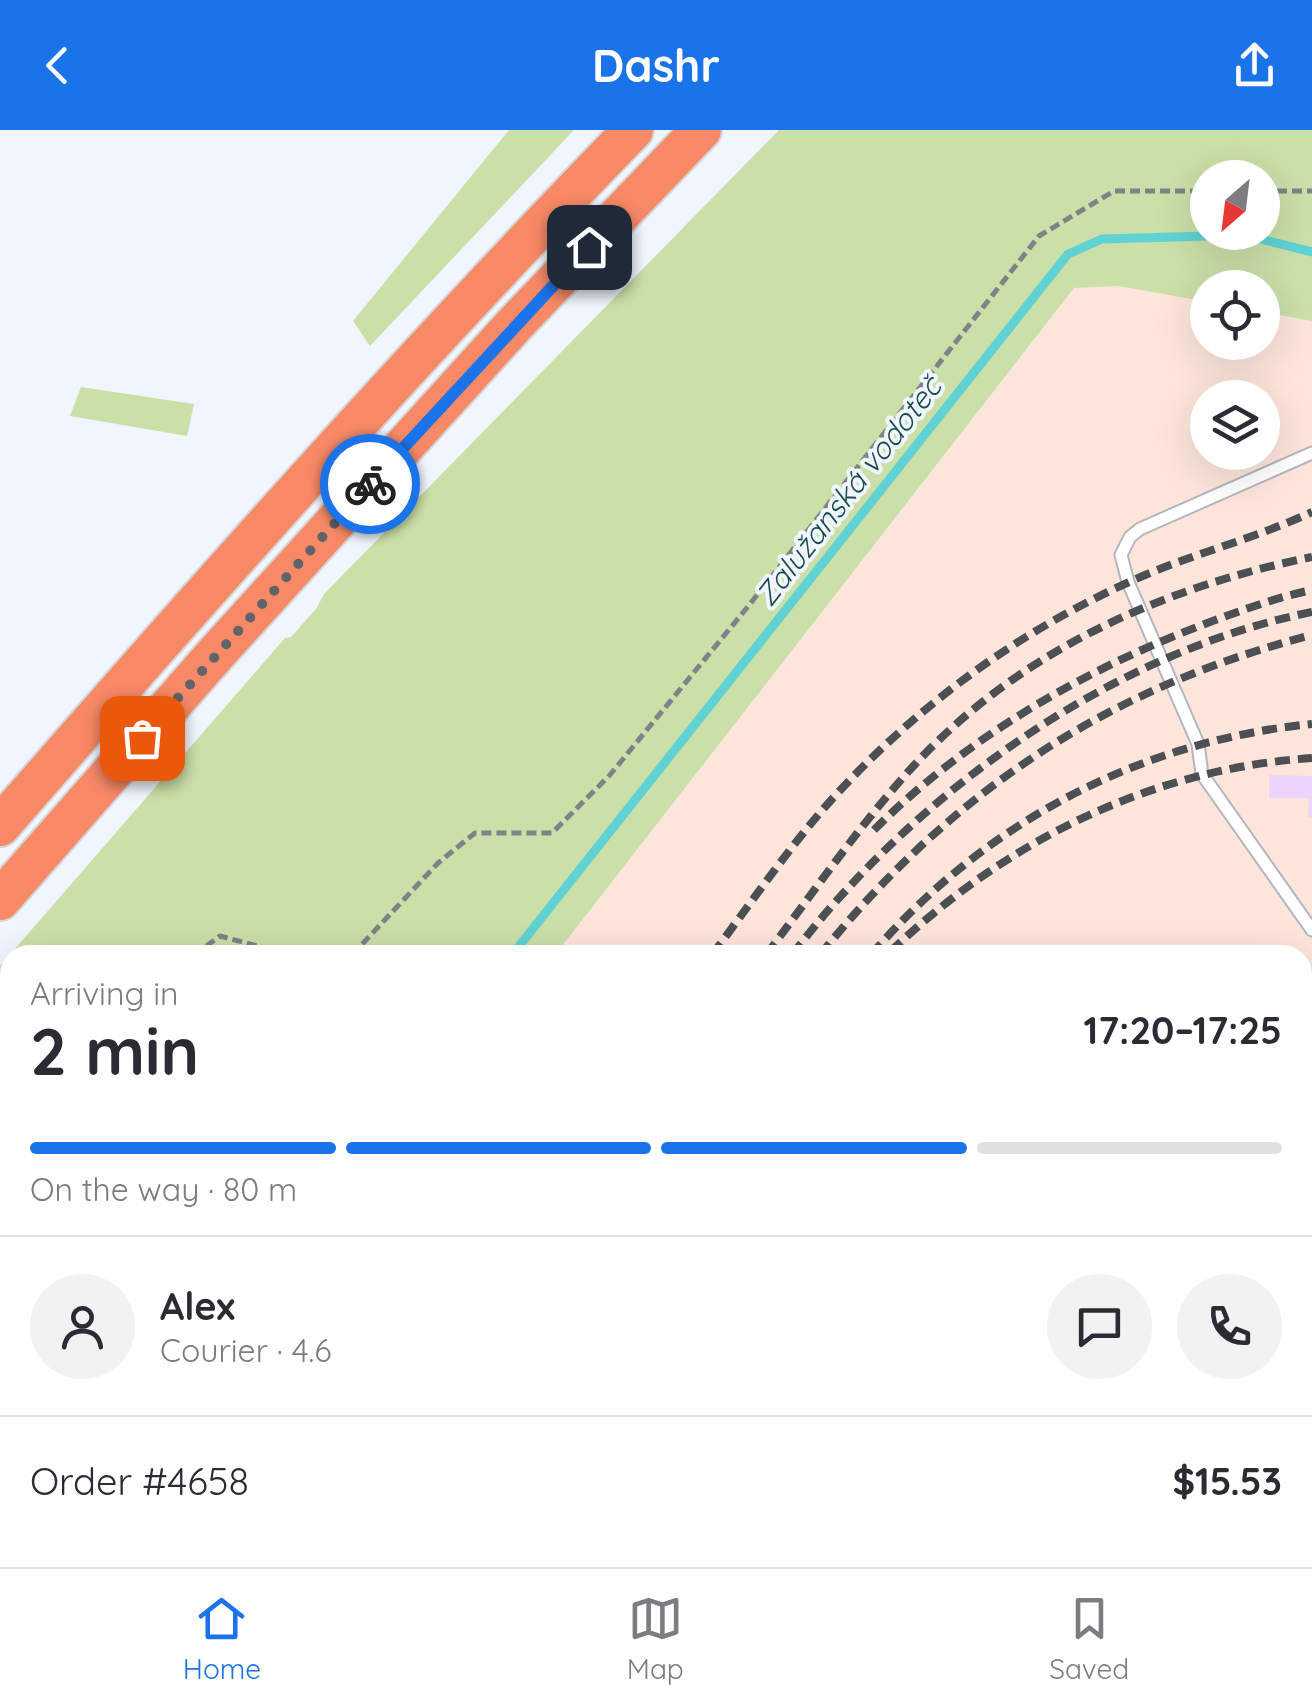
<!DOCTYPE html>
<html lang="en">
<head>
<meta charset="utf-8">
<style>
	:root { --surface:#fff; --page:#f2f2f3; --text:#2b2b33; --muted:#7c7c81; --line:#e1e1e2; --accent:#1a73e8 }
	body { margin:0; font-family:Quicksand,sans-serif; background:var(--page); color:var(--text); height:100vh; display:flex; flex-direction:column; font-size:38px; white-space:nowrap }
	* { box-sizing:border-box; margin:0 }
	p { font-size:32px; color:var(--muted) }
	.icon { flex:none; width:55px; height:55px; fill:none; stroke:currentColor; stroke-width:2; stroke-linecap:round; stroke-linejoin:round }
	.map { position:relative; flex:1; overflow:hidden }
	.sheet { position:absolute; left:0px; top:815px; width:1312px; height:622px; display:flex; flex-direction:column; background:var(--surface); border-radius:30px 30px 0 0; box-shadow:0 10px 40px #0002 }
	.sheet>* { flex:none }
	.needle { width:65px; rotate:208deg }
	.tools { position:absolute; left:1190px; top:30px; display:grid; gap:20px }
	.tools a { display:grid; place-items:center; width:90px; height:90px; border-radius:50%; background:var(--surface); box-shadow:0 10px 40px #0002; font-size:50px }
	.pin { position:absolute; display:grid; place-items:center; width:85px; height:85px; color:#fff; margin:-42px; border-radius:20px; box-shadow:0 5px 15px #0006 }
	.courier { position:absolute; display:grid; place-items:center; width:100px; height:100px; margin:-50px; border:8px solid #1a73e8; border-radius:50%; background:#fff; color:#222; box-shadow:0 2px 12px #0007 }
	.headline em { font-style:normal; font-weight:700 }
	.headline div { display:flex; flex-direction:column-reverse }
	.headline { display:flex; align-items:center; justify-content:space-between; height:170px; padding:0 30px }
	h1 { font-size:65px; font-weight:700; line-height:75px }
	.bar { display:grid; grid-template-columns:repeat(4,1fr); gap:15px 10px; align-content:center; height:120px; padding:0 30px }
	.bar i { height:12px; border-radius:8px; background:var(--line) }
	.bar .active { background:var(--accent) }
	.bar p { grid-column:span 4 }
	.line { display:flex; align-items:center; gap:25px; padding:0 30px; border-top:2px solid var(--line) }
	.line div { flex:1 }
	.round { display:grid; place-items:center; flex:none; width:105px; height:105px; border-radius:52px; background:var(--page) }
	header { display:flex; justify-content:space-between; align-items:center; height:130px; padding:0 30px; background:var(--accent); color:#fff; font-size:45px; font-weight:700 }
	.menu { display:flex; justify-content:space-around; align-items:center; height:140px; border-top:2px solid var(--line); background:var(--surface); font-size:28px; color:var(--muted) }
	.menu a { display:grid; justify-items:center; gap:5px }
	.menu .active { color:var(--accent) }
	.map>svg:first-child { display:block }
	.industrial { fill:#fde5db; fill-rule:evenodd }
	.green { fill:#cbdfa8; fill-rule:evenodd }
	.water { fill:#60d2d3 }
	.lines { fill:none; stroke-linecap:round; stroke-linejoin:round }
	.stream { stroke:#60d2d3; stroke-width:9 }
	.building { fill:#ecd4fd }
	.lane-casing { stroke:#b2b6c0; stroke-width:15 }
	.highway-casing { stroke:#d4d5d5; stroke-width:44 }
	.path { stroke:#7f8288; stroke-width:5; stroke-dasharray:10 5; stroke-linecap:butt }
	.lane { stroke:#fff; stroke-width:11 }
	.highway { stroke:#f88967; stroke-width:40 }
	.rail { stroke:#4c4f53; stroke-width:8; stroke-dasharray:15 8; stroke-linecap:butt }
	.done { stroke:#606368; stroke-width:10; stroke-dasharray:0 18 }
	.route { stroke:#1a73e8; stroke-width:12 }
	.labels { text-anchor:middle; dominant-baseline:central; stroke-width:8; stroke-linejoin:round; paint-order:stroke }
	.water-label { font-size:30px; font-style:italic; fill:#194c4d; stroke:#f1f5fd }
</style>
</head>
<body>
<header><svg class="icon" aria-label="back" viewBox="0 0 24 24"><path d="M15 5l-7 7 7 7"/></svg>Dashr<svg class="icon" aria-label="share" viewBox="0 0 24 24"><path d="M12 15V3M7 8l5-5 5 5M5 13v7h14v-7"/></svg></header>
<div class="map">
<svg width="1312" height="1437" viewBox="0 0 1312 1437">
	<rect width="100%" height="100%" fill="#f1f5fd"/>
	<path class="industrial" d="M1119,156L1207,172L1208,212H1262L1263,182L1312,191V1437H90L97,1428H1302V825H555L1074,158ZM1208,268H1262V322H1208Z"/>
	<g class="green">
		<path d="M509,0H574L370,216L353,191Z"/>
		<path d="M779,0H1312V191L1263,182L1262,158H1208L1207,172L1119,156L1074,158L555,825H10V1428H97L90,1437H0V836L285,508L291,507L316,479L324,464ZM1208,48H1262V102H1208Z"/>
		<path d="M81,257L194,274L187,306L70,286Z"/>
	</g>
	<path class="water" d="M10,1070V1243L0,1230V1081Z"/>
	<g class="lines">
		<g class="stream">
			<path d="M512,825L1068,124L1102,109L1245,105L1312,122"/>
			<path d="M43,1437L50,1428"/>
		</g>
	</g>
	<g class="building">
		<path d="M1269,645L1312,646V687H1308L1309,668H1269Z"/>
		<path d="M1302,989L1312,1002V1093L1302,1080Z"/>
		<path d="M1312,1415V1437H1282L1295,1428H1302V1422Z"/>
		<path d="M1259,1428H1265L1272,1437H1246Z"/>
	</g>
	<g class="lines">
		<g class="lane-casing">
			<g id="lane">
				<path d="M1312,323L1140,399L1130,407L1121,425L1128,452L1198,614L1202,644L1312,800"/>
				<path d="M1302,1377L1312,1369"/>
				<path d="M861,1428L868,1437"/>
				<path d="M1222,1437L1234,1428"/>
			</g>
		</g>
		<g class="highway-casing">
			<g id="highway">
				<path d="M0,696C206,460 414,225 633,0"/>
				<path d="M0,770L213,527L514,195L701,0"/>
			</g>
		</g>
		<g class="path">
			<path d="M1262,61H1312"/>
			<path d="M194,825L220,806L291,825"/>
			<path d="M352,825L438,733L475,703H552L609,646L750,474L1039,106L1114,61H1208"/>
			<path d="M0,1038L10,1025"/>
			<path d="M0,1289L10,1300"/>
		</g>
		<use href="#lane" class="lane"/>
		<use href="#highway" class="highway"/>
		<g class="rail">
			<path d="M874,700C968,606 1087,538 1210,492C1243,480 1277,467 1312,460"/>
			<path d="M890,822C1006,711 1150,639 1312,628"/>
			<path d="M712,825C751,773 789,717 833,668C916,577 1015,504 1127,453C1187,425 1252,410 1312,382"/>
			<path d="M766,825C810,767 852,706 900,651C1007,527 1154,459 1312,427"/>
			<path d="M792,825C914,664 1111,522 1312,482"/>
			<path d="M820,825C951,662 1109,557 1312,505"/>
			<path d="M871,825C984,693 1139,611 1312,594"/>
			<path d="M253,1437L263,1428"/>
			<path d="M297,1437L304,1428"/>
			<path d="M324,1437L332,1428"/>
			<path d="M351,1437L358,1428"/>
			<path d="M430,1437L432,1428"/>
		</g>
	</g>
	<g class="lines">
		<path class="done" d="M142,608L370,354"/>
		<path class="route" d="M370,354L589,117"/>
	</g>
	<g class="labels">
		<g class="water-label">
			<text transform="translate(848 361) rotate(-52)">Zalužanská vodoteč</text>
		</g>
	</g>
</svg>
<div class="tools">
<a><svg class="needle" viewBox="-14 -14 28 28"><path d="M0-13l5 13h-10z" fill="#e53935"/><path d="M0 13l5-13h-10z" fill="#7c7c81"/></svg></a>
<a><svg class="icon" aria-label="locate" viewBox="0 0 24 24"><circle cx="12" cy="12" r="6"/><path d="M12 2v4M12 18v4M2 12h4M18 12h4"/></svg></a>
<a><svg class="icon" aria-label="layers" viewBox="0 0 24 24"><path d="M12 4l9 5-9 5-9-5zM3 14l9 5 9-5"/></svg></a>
</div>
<div class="pin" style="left:142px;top:608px;background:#ea580c"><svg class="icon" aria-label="bag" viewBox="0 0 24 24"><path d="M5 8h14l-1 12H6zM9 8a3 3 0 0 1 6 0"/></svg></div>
<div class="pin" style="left:589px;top:117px;background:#1f2937"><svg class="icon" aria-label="home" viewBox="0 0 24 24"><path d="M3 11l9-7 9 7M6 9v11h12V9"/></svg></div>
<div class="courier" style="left:370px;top:354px"><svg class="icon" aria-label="bike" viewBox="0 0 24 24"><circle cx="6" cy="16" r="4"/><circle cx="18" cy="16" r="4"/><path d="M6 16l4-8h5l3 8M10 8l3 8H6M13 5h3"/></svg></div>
<section class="sheet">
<div class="headline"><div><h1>2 min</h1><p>Arriving in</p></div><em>17:20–17:25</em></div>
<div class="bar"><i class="active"></i><i class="active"></i><i class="active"></i><i></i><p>On the way · 80 m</p></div>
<div class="line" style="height:180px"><a class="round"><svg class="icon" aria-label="person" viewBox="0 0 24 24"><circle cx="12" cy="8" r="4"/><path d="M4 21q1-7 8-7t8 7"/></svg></a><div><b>Alex</b><p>Courier · 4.6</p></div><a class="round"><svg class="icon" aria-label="chat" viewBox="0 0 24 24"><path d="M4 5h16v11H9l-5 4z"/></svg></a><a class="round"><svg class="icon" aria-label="phone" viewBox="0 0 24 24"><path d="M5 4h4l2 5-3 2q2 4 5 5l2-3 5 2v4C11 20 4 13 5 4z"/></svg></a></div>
<div class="line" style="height:130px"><div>Order #4658</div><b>$15.53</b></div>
</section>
</div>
<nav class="menu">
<a class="active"><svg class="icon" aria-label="home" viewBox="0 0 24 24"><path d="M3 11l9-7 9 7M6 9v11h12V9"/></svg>Home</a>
<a><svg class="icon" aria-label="map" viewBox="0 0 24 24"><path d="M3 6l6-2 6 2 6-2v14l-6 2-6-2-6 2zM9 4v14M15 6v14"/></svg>Map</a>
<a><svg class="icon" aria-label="saved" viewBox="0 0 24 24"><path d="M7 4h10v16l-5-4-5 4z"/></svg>Saved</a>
</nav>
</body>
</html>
